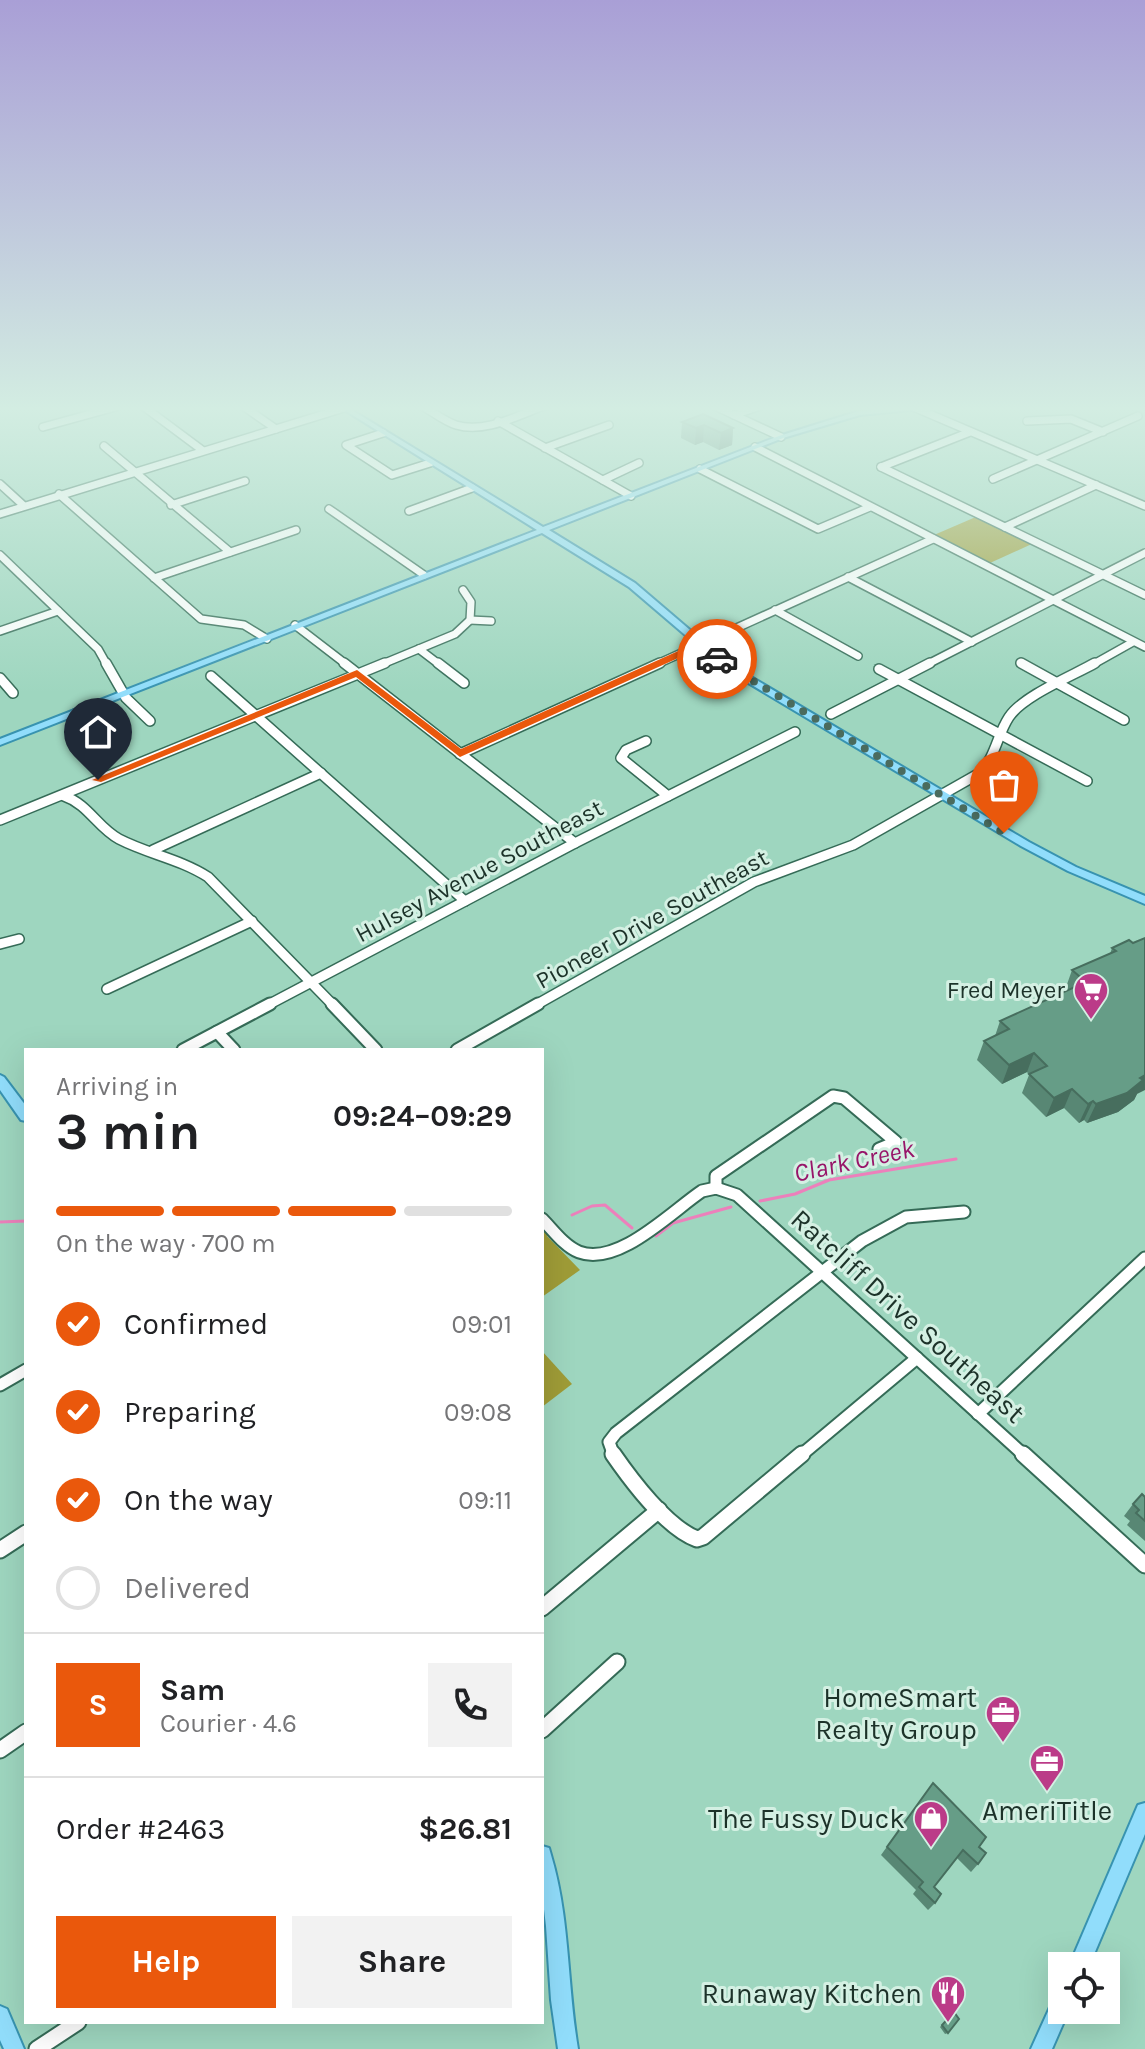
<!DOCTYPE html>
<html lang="en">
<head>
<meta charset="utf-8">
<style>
	:root { --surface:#fff; --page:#f2f2f2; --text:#202124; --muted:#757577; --line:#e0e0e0; --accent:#ea580c }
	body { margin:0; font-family:Karla,sans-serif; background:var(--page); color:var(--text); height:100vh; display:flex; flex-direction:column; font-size:30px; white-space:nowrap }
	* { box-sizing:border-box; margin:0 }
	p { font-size:26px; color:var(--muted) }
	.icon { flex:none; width:44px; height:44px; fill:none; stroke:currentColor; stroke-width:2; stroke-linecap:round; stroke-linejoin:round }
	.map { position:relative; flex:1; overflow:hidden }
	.sheet { position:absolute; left:24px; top:1048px; width:520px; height:976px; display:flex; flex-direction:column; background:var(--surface); border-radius:0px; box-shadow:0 8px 32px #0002 }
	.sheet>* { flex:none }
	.tools { position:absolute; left:1048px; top:1952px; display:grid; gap:16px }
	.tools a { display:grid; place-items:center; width:72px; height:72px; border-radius:0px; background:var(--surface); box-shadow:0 8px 32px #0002; font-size:40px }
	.pin { position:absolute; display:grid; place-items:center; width:68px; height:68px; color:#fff; margin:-82px -34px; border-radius:50% 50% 50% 0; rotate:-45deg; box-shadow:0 0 8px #0007 }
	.pin .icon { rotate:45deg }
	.courier { position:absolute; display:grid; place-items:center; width:80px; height:80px; margin:-40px; border:6px solid #ea580c; border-radius:50%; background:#fff; color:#222; box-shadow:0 2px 10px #0007 }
	.overview em { font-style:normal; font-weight:700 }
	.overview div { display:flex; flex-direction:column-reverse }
	.overview { display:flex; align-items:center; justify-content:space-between; height:136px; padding:0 32px }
	h1 { font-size:52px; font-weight:700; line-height:60px }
	.bar { display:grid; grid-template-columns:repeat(4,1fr); gap:12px 8px; align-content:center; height:96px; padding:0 32px }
	.bar i { height:10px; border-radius:6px; background:var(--line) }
	.bar .active { background:var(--accent) }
	.bar p { grid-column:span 4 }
	.line { display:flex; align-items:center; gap:20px; padding:0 32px; border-top:2px solid var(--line) }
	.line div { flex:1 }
	.round { display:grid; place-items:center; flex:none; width:84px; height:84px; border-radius:0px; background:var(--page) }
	ol { padding:0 32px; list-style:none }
	li { display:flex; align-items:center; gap:24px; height:88px }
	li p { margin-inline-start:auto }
	li .icon { padding:8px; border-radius:50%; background:var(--accent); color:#fff; stroke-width:4 }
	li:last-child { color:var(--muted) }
	li i { width:44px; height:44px; border:4px solid var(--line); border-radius:50% }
	.primary-button { display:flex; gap:16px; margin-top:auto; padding:16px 32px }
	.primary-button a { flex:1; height:92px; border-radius:0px; background:var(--accent); color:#fff; font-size:32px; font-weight:700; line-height:92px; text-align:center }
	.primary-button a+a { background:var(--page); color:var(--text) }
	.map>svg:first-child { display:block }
	.green { fill:#9f9c37 }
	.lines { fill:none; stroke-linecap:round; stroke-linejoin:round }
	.stream { stroke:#ec80bb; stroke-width:3 }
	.minor-far3-casing { stroke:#356b57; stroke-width:10 }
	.minor-far2-casing { stroke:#356b57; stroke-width:12 }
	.minor-far1-casing { stroke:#356b57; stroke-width:15 }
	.minor-casing { stroke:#356b57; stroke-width:19 }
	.major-casing { stroke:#3893b0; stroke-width:4 }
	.minor-far3 { stroke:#fff; stroke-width:7 }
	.minor-far2 { stroke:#fff; stroke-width:9 }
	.minor-far1 { stroke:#fff; stroke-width:11 }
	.minor { stroke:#fff; stroke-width:15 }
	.major { fill:#91ddfb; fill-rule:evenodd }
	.wall { fill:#588774 }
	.shaded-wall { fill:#476e5e }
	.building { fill:#669d87; stroke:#476e5e; stroke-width:2 }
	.route { fill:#ea580c }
	.done { stroke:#4a6b5e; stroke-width:8; stroke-dasharray:0 14.4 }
	.labels { text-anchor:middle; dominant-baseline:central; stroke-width:6; stroke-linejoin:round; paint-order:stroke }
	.street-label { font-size:24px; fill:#1c3229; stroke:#d4f0e3 }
	.poi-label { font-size:24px; fill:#1c3229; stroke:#d4f0e3; text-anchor:end }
	.water-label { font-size:26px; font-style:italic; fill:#971569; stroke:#d4f0e3 }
	.near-street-label { font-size:28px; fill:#1c3229; stroke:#d4f0e3 }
	.near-poi-label { font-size:28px; fill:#1c3229; stroke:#d4f0e3; text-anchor:end }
</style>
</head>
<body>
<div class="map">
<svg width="1145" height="2049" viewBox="0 0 1145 2049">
	<rect width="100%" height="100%" fill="#9ed6bf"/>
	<g class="green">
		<path d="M978,516L1034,543L990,563L934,535Z"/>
		<path d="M542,1225L549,1234L547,1236L580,1270L542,1297Z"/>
		<path d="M542,1351L572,1384L542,1407Z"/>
	</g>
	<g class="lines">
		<g class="stream">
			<path d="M760,1201L795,1194L829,1180L956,1159"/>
			<path d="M572,1215L592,1206L605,1205L632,1228"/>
			<path d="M0,1222L26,1221"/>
			<path d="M656,1236L673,1223L731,1207"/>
		</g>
		<g class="minor-far3-casing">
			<g id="minor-far3">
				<path d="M143,406L202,450"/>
				<path d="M243,406L276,429"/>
				<path d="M422,406C433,412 444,421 456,425C485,434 518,415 544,406"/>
				<path d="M715,406L781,437"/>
				<path d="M911,406L1145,506"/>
				<path d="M734,415L760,406"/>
				<path d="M498,421L631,496"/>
				<path d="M1027,421L1071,419L1103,432"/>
				<path d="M43,427L119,406"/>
				<path d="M383,433L346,445L392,475L430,463"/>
				<path d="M104,446L230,552"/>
				<path d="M755,447L1145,647"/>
				<path d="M545,448L609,425"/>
				<path d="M881,467L1145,595"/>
				<path d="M881,467L970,432"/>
				<path d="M700,469L818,529L870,507"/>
				<path d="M993,479L1138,416"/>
				<path d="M603,480L639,463"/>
				<path d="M0,484L23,505"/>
				<path d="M59,494L201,619L244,625L267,639"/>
				<path d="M171,505L245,481"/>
				<path d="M329,509L424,575"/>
				<path d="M409,511L472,488"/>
				<path d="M0,514L344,408"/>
				<path d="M1005,527L1096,485"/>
				<path d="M0,555L98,649L107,665"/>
				<path d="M848,577L972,642"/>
				<path d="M154,578L296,530"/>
				<path d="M775,610L858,656"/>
				<path d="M470,620L491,621"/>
				<path d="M295,625L347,665"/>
				<path d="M0,631L58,611"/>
				<path d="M419,649L440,665"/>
				<path d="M1021,663L1025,665"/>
				<path d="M380,665L455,634L470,620L471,602L463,590"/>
				<path d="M655,665L933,539"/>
				<path d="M926,665L1145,553"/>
				<path d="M1092,665L1133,642"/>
			</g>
		</g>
		<g class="minor-far2-casing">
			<g id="minor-far2">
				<path d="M106,663L126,698L150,721"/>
				<path d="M344,663L575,843"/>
				<path d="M438,663L464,683"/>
				<path d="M1021,663L1124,720"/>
				<path d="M879,669L1087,781"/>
				<path d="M211,676L465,901"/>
				<path d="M0,678L13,693"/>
				<path d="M75,714L93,732"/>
				<path d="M831,714L930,663"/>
				<path d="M646,741L626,750L621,758L668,796"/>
				<path d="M460,754L660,663"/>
				<path d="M64,796C88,804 98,828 119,839C148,854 180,859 208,877L334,1006"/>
				<path d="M0,820L385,663"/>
				<path d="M153,850L321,773"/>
				<path d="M0,944L19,939"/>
				<path d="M107,989L252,921"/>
				<path d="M266,1006L575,843L795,732"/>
				<path d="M534,1006L754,882L853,845L980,773C996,756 997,735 1009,717C1023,696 1072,676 1095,663"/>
			</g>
		</g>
		<g class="minor-far1-casing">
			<g id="minor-far1">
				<path d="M332,1004L376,1050"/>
				<path d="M217,1032L234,1050"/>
				<path d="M183,1050L270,1004"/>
				<path d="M457,1050L538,1004"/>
				<path d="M716,1188V1176L833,1096L844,1098L896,1142L879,1149"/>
				<path d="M542,1219C553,1230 564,1246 579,1252C618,1267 672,1211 702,1191L716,1188L737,1195L1025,1456"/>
				<path d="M0,1385L26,1370"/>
				<path d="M978,1414L1145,1258"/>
				<path d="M614,1456L609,1442L616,1433L862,1241L906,1217L964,1212"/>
				<path d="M800,1456L917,1358"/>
			</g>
		</g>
		<g class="minor-casing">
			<g id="minor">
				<path d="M613,1454C631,1480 667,1528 697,1539L703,1537L802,1454"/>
				<path d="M1023,1454L1145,1565"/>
				<path d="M0,1550L26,1533"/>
				<path d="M542,1608L659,1510"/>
				<path d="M542,1730L617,1662"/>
				<path d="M0,1750L26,1732"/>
				<path d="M37,2049L78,2022"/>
			</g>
		</g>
		<g class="major-casing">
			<g id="major">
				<path d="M338,406H345L543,527L779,436L859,411L935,406L932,408L860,415L783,438L549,530L635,583L731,665L1029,842L1076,867L1145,896V904L1068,871L1021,846L725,669L629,587L542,533L0,745V739L537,530Z"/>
				<path d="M0,1075L4,1077L26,1106V1121L21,1120L0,1090Z"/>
				<path d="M1145,1803V1834L1089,1966H1069L1138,1805Z"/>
				<path d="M542,1846L549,1848L551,1855C570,1918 567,1984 578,2049H558L551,2000L546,1926L542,1893Z"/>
				<path d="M1062,1993V2010H1069L1052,2049H1031L1055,1996Z"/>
				<path d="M0,2006L7,2009L24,2049H4L0,2040Z"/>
			</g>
		</g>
		<use href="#minor-far3" class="minor-far3"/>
		<use href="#minor-far2" class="minor-far2"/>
		<use href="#minor-far1" class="minor-far1"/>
		<use href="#minor" class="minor"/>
		<use href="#major" class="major"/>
	</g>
	<g class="wall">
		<path d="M682,422L733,428L732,445L719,450L703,442L695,445L681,438Z"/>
		<path d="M1129,940L1137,1094L1134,1100L1118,1112L1087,1123L1084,1120L1079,1123L1064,1108L1046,1117L1022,1093L1029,1075L1027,1072L1002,1084L977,1060L984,1041L995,1036L1000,1021L1066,991L1065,990L1072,970L1110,954L1112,948Z"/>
		<path d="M1145,1497V1541L1127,1525L1130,1521L1124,1516L1133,1504Z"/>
		<path d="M933,1783L979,1847L978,1864L971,1872L957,1858L934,1887L935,1903L928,1910L913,1894L916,1890L881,1855Z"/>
		<path d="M954,2012L948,2033L945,2034L940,2027Z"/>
	</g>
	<g class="shaded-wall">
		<path d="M704,425L703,442L695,445L696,428Z"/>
		<path d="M733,428L732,445L719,450L721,433Z"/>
		<path d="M1034,1053L1027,1072L1002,1084L1009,1065Z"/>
		<path d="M1145,1075V1090L1137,1094L1134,1100L1118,1112L1087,1123L1096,1104Z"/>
		<path d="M1072,1089L1064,1108L1046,1117L1054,1098Z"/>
		<path d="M1093,1101L1084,1120L1079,1123L1088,1104Z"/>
	</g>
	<g class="building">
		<path d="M703,414L733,428L721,433L704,425L696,428L682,422Z"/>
		<path d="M1145,938V1075L1140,1078L1143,1080L1127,1093L1096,1104L1093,1101L1088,1104L1072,1089L1054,1098L1029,1074L1047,1066L1034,1053L1009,1065L984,1041L1009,1029L1000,1021L1086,982L1072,970L1116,951L1112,948L1129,940L1133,943Z"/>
		<path d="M1142,1494L1145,1497V1521L1136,1513L1139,1510L1133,1504Z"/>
		<path d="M933,1783L986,1837L979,1847L986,1853L978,1864L963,1850L934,1887L941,1894L935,1903L919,1887L923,1882L887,1847Z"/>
		<path d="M954,2012L959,2019L948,2033L942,2025Z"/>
	</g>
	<linearGradient id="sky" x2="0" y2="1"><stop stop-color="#a99fd6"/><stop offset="0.59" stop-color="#d3ede2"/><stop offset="1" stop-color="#d3ede2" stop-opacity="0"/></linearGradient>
	<rect width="1145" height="693" fill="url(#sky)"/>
	<path class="route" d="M696,643H703L722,659L713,661L698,649L460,757L356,677L101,782L92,780L357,670L461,749Z"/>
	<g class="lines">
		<path class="done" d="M717,659L1004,833"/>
	</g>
	<defs>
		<g id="supermarket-pin" transform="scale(1.8)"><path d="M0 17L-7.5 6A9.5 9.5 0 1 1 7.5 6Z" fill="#bb3b88" stroke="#d4f0e3"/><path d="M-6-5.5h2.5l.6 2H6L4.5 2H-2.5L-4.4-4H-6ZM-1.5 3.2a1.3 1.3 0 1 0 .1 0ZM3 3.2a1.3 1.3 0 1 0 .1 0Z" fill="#fff"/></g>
		<g id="office-pin" transform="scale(1.8)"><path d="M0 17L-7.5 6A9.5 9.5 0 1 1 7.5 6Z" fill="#bb3b88" stroke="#d4f0e3"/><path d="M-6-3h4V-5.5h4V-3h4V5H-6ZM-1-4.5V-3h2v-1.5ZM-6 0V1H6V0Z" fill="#fff"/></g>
		<g id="shop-pin" transform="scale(1.8)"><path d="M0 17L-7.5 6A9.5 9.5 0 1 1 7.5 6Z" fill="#bb3b88" stroke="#d4f0e3"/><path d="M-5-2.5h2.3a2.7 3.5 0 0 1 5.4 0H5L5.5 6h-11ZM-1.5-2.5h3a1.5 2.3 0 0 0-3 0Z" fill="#fff"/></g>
		<g id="restaurant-pin" transform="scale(1.8)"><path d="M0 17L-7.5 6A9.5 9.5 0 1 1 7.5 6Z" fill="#bb3b88" stroke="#d4f0e3"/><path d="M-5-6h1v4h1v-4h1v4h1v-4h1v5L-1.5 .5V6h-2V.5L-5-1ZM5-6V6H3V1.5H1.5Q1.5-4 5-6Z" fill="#fff"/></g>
	</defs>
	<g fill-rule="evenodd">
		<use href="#supermarket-pin" x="1091" y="990"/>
		<use href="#office-pin" x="1003" y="1713"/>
		<use href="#office-pin" x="1047" y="1762"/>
		<use href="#shop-pin" x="931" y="1818"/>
		<use href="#restaurant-pin" x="948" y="1993"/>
	</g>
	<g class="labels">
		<g class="street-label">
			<text transform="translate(479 871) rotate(-28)">Hulsey Avenue Southeast</text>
			<text transform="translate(652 919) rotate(-29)">Pioneer Drive Southeast</text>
		</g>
		<g class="poi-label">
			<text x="1065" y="990">Fred Meyer</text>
		</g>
		<g class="water-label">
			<text transform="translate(854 1161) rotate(-12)">Clark Creek</text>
		</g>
		<g class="near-street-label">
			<text transform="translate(908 1316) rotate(42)">Ratcliff Drive Southeast</text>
		</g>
		<g class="near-poi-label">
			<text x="977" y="1697">HomeSmart<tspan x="977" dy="32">Realty Group</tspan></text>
			<text x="1047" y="1810" text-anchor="middle">AmeriTitle</text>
			<text x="905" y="1818">The Fussy Duck</text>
			<text x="922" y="1993">Runaway Kitchen</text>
		</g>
	</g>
</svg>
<div class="tools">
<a><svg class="icon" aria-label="locate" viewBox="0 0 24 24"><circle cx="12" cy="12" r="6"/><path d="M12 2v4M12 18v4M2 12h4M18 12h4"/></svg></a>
</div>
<div class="pin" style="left:1004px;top:833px;background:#ea580c"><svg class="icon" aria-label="bag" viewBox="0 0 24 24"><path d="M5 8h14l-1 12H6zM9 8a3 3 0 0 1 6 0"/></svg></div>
<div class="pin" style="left:98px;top:780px;background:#1f2937"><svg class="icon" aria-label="home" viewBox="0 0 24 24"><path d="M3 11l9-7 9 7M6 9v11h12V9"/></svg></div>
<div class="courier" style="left:717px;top:659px"><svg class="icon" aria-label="car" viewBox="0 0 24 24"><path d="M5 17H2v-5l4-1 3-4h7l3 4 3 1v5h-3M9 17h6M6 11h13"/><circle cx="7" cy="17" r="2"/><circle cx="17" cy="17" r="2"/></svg></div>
<section class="sheet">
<div class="overview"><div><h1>3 min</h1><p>Arriving in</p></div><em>09:24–09:29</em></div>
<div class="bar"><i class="active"></i><i class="active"></i><i class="active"></i><i></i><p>On the way · 700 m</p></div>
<ol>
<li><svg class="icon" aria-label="check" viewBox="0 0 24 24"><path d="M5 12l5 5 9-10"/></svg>Confirmed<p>09:01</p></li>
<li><svg class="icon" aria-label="check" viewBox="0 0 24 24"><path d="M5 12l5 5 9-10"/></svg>Preparing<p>09:08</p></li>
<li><svg class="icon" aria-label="check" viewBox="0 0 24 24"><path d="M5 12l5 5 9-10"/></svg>On the way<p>09:11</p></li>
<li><i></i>Delivered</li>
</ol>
<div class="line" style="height:144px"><b class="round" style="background:var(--accent);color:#fff">S</b><div><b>Sam</b><p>Courier · 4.6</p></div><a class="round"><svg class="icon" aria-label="phone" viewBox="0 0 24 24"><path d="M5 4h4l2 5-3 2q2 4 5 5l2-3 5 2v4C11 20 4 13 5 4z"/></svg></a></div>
<div class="line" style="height:104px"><div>Order #2463</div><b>$26.81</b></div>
<div class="primary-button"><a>Help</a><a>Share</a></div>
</section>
</div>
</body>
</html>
